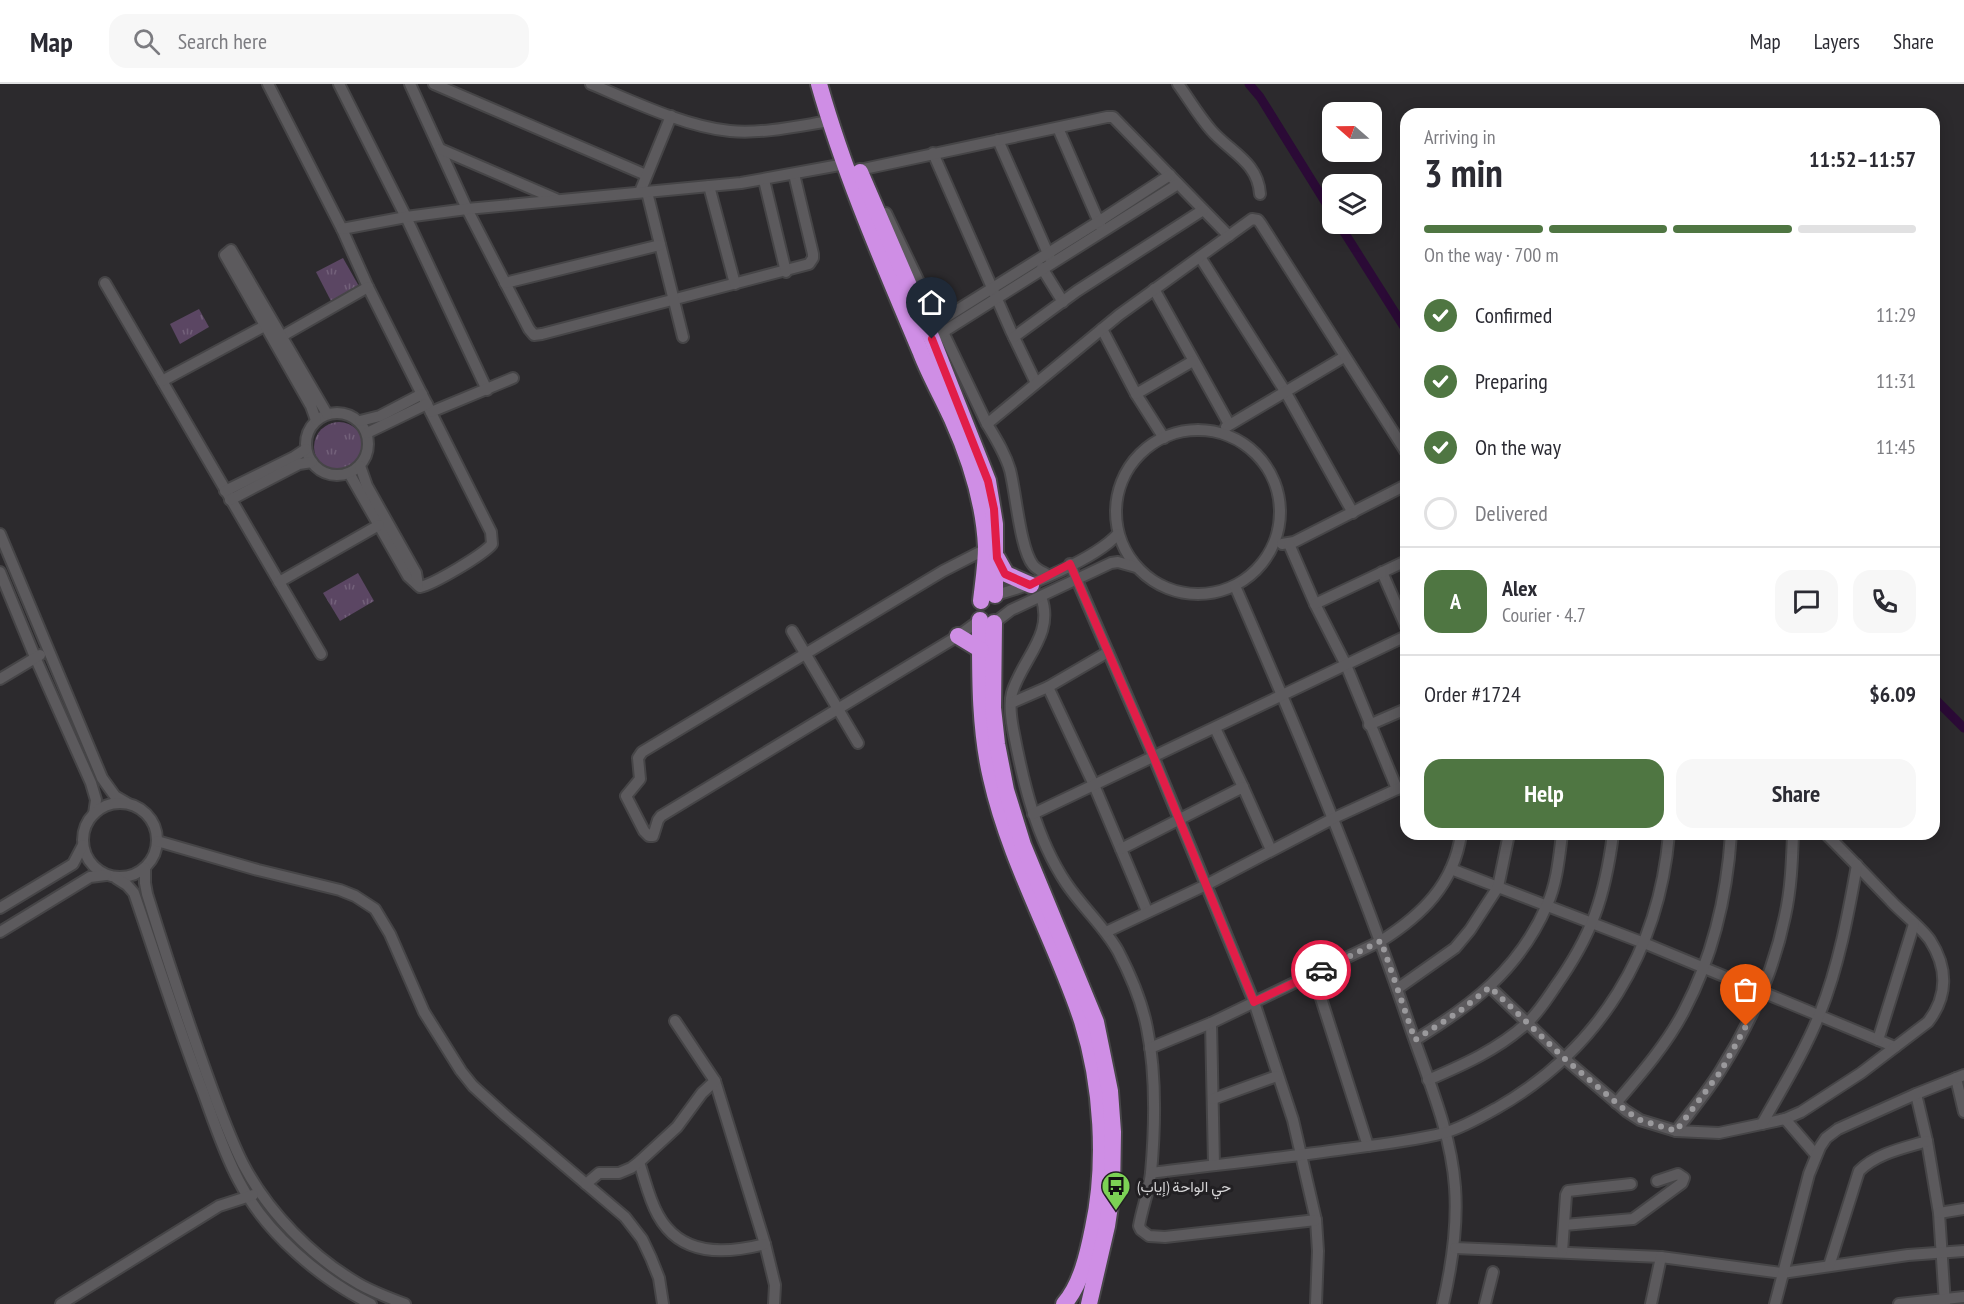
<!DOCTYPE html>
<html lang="en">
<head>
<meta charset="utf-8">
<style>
	:root { --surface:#fff; --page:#f7f7f7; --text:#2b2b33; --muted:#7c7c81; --line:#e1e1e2; --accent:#4f7642 }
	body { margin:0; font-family:"PT Sans Narrow",Vazirmatn,sans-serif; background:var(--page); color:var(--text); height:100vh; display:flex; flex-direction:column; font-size:22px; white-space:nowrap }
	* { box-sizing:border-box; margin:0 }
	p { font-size:20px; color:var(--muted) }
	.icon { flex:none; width:33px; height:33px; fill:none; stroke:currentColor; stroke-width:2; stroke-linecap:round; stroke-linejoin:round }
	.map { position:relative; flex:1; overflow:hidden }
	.details { position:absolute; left:1400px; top:24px; width:540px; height:732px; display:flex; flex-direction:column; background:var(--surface); border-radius:18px; box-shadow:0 3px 15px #0003 }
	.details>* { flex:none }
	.needle { width:39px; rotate:290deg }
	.fabs { position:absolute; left:1322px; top:18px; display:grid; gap:12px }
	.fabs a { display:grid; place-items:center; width:60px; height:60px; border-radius:12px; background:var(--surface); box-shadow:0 3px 15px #0003; font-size:30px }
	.pin { position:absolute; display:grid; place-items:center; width:51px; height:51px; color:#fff; margin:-62px -26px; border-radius:50% 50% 50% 0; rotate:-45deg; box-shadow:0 0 6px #0007 }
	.pin .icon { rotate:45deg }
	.courier { position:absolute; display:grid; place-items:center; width:60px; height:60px; margin:-30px; border:4px solid #e11d48; border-radius:50%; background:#fff; color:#222; box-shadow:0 2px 8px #0007 }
	.overview em { font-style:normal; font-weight:700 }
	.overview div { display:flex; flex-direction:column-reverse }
	.overview { display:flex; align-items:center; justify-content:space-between; height:102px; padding:0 24px }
	h1 { font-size:39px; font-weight:700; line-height:45px }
	.bar { display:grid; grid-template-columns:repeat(4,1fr); gap:9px 6px; align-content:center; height:72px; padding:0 24px }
	.bar i { height:8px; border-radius:4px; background:var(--line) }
	.bar .active { background:var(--accent) }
	.bar p { grid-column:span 4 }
	.line { display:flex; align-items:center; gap:15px; padding:0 24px; border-top:2px solid var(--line) }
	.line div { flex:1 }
	.round { display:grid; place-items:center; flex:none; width:63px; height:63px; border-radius:18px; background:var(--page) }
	ol { padding:0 24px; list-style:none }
	li { display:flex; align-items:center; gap:18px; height:66px }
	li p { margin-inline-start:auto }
	li .icon { padding:6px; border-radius:50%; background:var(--accent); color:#fff; stroke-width:4 }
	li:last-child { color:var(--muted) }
	li i { width:33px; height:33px; border:3px solid var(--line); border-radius:50% }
	.cta { display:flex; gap:12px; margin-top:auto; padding:12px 24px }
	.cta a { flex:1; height:69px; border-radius:18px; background:var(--accent); color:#fff; font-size:24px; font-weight:700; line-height:69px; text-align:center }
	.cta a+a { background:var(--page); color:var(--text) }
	header { display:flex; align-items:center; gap:36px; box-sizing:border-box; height:84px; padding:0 30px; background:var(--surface); border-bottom:2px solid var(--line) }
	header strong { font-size:28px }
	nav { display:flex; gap:33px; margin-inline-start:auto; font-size:21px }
	.search { width:420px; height:54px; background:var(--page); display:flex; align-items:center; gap:15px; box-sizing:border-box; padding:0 21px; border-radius:18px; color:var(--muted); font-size:22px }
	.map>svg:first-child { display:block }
	.park { fill:url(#park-tufts) }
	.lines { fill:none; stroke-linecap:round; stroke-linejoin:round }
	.canal { stroke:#2b0a36; stroke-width:9 }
	.minor-casing { stroke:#464547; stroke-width:14 }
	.highway-casing { stroke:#464547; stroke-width:20 }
	.minor { stroke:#5c5a5d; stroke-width:10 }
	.highway { stroke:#cf8ee5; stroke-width:16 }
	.done { stroke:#9a999c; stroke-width:6; stroke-dasharray:0 10.8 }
	.route { stroke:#e11d48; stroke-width:8 }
	.labels { text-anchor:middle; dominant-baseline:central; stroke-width:6; stroke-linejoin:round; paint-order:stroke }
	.poi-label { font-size:15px; fill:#d6d5d7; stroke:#222023; text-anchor:start }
</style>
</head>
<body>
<header>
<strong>Map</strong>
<div class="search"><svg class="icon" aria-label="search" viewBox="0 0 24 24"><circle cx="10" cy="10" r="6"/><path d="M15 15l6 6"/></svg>Search here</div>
<nav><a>Map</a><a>Layers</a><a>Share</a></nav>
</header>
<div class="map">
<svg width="1964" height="1220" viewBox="0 0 1964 1220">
	<defs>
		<pattern id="park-tufts" width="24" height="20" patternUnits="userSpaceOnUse" patternTransform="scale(1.5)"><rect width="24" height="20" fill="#5b4663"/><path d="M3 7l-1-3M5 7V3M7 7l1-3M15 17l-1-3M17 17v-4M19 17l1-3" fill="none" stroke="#726079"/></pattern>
	</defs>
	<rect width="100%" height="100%" fill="#2c2a2d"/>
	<g class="park">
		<path d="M343,174L360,204L332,219L316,188Z"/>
		<path d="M199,225L209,243L180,260L170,240Z"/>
		<circle cx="339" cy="363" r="25"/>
		<path d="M358,489L374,517L340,537L323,509Z"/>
	</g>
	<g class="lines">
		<g class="canal">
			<path d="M1249,0L1260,13L1332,129"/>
			<path d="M1339,140L1406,246"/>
			<path d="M1934,614L1964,644"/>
		</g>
		<g class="minor-casing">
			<g id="minor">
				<path d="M268,0L342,145L368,203L491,448L492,460C483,471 434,500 420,503L408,492L349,389"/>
				<path d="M339,0L406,133L487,306"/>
				<path d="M410,0L467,125L529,245L534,251L542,250L809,180L813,174V170L794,90"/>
				<path d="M434,0L646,91"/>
				<path d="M591,0C632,17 686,43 730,47C763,50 798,42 830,37"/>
				<path d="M1178,0C1189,15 1198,31 1211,46C1230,68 1258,78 1260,110"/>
				<path d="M1058,44L1101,143"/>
				<path d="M998,56L1050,174"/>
				<path d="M440,65L556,115"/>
				<path d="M933,69L1011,247L1036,299"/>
				<path d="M859,86L1107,33H1113L1229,152"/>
				<path d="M764,96L786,188"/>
				<path d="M709,102L735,200"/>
				<path d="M640,108L671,32"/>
				<path d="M647,108L683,253"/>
				<path d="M886,129L987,340"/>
				<path d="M342,145L406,133L467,125L741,99L845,80"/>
				<path d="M1200,173L1285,307L1353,429"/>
				<path d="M1042,184L1063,218"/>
				<path d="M105,199L321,570"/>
				<path d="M505,199L660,161"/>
				<path d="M1154,205L1229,340"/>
				<path d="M927,245L1098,138L1170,91"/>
				<path d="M1102,245L1136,310L1164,354"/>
				<path d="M1014,253L1077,207L1203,126"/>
				<path d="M277,255L368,203"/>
				<path d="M932,255L1178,100"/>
				<path d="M162,297L270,239"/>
				<path d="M1136,310L1193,277"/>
				<path d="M431,328L513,294"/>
				<circle cx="337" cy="360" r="31"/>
				<path d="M316,336L311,322L225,171L231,166L327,330"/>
				<path d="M360,337L380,332L422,310"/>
				<path d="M1226,343L1344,273"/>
				<circle cx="1198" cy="428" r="82"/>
				<path d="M367,349L427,320"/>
				<path d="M360,382L367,402L416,489L418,501"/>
				<path d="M225,407L294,373L306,365"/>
				<path d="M230,416L299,380L312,378"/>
				<path d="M0,450L102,694L115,712L127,719"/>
				<path d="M1282,460L1294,458L1406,401"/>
				<path d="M1289,460L1315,520L1346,581L1397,705"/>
				<path d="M1070,480L1154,674L1254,918L1293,1036L1316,1136L1318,1167L1316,1220"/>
				<path d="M0,488L35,573L91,699L96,716L94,730"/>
				<path d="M1382,488L1406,543"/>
				<path d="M1048,491C1043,488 1037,486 1033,481C1020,465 1016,409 1010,386C1005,369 996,355 987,340L1119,231L1252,135L1258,136L1261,140L1406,368"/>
				<path d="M279,498L379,441"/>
				<path d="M1235,502C1297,645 1358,789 1408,937C1426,991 1451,1046 1455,1103C1458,1143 1452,1181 1443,1220"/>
				<path d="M995,511C1028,503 1095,475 1118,450"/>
				<path d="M1041,513C1055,550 1022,575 1012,609C1009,620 1011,634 1013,645C1023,698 1036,754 1066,799C1082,823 1104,842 1118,867C1130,890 1142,918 1147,944C1156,988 1155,1044 1151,1089C1149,1107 1142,1124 1139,1142L1141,1146L1149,1152L1165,1153L1316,1136"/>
				<path d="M1315,520L1406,477"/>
				<path d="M980,536L958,552L661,732L658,736L653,752H649L644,747L626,712L640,695L638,674L642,668L943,487L986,465"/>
				<path d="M998,536L1011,526L1111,479L1118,478L1136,483"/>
				<path d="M792,547L858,659"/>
				<path d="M0,595L40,571"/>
				<path d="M1048,603L1094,701L1147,827"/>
				<path d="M1011,619L1048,603L1108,568"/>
				<path d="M1369,641L1406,625"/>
				<path d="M1215,644L1243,703"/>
				<circle cx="120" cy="756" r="37"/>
				<path d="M1033,730L1406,552"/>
				<path d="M157,757L258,786L340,806L355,812L375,825L390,850L424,928L461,987L473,1002L506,1032L625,1133L642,1155L651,1174L659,1194L663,1220"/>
				<path d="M1121,765L1243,703L1271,766"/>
				<path d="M145,784V799L147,810C164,865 182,920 201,974C214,1010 226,1046 243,1080C268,1128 312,1173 359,1200C373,1208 389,1214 405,1220"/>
				<path d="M1451,785L1644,859L1895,963"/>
				<path d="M116,794L127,801L134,809C157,876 178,943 203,1008C214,1038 224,1069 239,1097C266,1149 320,1195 371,1220"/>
				<path d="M0,824L73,780L83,761"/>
				<path d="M0,848L90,793L106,791"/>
				<path d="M1106,848L1206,801L1334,734L1406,701"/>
				<path d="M1313,889L1368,1062"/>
				<path d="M1490,903L1565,975L1626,1027L1640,1036L1676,1047L1719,1049L1785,1035L1801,1028L1861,989L1928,938C1948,912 1948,884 1930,856C1921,843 1902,829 1891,817C1869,794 1848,772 1826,750"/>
				<path d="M1397,905L1455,864L1470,846L1498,803L1509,750"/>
				<path d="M1211,939L1214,1081"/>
				<path d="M1415,956C1472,921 1519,886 1547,821C1557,799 1559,774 1562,750"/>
				<path d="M1878,956L1914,840"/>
				<path d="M1150,964L1211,939L1381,857C1422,831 1454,800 1461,750"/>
				<path d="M1956,994L1964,1028"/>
				<path d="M1428,996C1463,981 1499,965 1527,939C1538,929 1547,915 1555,903C1592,851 1605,813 1613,750"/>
				<path d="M715,997L765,1160L775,1201L774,1220"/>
				<path d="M1916,1010L1927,1057L1939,1129L1945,1220"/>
				<path d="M1213,1015L1277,992"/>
				<path d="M1616,1019C1640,991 1667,960 1684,927C1713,872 1727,812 1731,750"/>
				<path d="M1785,1035L1816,1071"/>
				<path d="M1762,1040C1782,1004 1805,967 1820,929C1839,881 1848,831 1857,781"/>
				<path d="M1676,1047C1691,1027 1709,1006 1722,984C1751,938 1774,886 1785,832C1791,805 1792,778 1793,750"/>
				<path d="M639,1078C645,1096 649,1115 658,1131C681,1173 725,1170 765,1160"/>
				<path d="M1151,1089C1215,1081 1280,1074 1345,1065C1378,1061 1412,1057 1444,1049C1462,1044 1481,1033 1497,1024C1600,965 1659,867 1669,750"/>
				<path d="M586,1100L599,1089H619L631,1084L639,1078L677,1043L702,1009L715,997L675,937"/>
				<path d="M1939,1129L1964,1125"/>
				<path d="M1564,1141L1633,1135L1682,1099L1684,1094L1678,1090L1657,1097"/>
				<path d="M1455,1164L1661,1173L1782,1189L1908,1171L1964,1167"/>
				<path d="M1562,1168L1566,1111L1568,1107L1631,1100"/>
				<path d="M1829,1182L1859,1087C1877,1069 1904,1064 1927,1057"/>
				<path d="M61,1220L219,1122L253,1111"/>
				<path d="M1485,1220L1493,1188"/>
				<path d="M1651,1220L1661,1173"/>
				<path d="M1775,1220L1809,1090L1820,1063L1826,1054L1838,1045L1916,1010L1964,991"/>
				<path d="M1899,1220L1964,1213"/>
			</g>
		</g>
		<g class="highway-casing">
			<g id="highway">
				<path d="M819,0C845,92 884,181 921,269C930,292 942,313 952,335C970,375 984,419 986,463C986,481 983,499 981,517"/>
				<path d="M860,88L932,255L988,397L995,440V511"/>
				<path d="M997,474L1006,490L1031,501"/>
				<path d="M980,536C980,588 979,643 991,694C1010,779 1055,855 1082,937C1102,1000 1107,1080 1093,1144C1088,1169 1081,1201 1064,1220"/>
				<path d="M994,539L993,624L997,660L1006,706L1023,761L1096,938L1110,1007L1113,1048L1112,1108L1107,1142L1089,1220"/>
				<path d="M958,552L981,566"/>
			</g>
		</g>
		<use href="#minor" class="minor"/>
		<use href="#highway" class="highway"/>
	</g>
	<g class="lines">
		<path class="done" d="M1321,886L1381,857L1415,956L1460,927L1490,903L1565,975L1626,1027L1640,1036L1676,1047L1721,987L1746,942"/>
		<path class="route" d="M932,255L988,397L994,425L997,474L1005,490L1030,501L1070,480L1154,674L1254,918L1321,886"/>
	</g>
	<defs>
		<g id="bus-pin" transform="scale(1.5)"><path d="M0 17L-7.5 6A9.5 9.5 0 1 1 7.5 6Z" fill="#7cd155" stroke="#222023"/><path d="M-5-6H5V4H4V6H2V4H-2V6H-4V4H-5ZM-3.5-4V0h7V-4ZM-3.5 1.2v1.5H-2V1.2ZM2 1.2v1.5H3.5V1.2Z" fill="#111"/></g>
	</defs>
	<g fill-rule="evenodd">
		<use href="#bus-pin" x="1116" y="1102"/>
	</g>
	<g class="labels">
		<g class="poi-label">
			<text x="1137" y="1102">حي الواحة (إياب)</text>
		</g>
	</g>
</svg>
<div class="fabs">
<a><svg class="needle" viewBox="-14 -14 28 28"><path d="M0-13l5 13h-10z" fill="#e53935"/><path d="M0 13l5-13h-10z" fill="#7c7c81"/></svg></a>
<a><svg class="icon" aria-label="layers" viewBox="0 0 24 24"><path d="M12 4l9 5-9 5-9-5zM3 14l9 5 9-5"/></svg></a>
</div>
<div class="pin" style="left:1746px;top:942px;background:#ea580c"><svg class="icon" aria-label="bag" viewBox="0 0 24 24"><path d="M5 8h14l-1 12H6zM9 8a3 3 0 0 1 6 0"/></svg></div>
<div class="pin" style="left:932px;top:255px;background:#1f2937"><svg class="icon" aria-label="home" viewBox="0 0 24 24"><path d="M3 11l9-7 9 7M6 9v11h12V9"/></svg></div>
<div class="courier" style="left:1321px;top:886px"><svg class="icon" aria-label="car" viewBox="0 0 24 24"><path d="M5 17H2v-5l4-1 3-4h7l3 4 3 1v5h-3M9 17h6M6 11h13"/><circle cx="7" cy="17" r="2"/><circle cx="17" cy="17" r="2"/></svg></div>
<section class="details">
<div class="overview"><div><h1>3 min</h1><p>Arriving in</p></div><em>11:52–11:57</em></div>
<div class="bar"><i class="active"></i><i class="active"></i><i class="active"></i><i></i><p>On the way · 700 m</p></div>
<ol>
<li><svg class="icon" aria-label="check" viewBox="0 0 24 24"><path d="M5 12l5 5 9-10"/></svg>Confirmed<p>11:29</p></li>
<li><svg class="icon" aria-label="check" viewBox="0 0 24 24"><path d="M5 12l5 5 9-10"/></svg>Preparing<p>11:31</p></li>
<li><svg class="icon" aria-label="check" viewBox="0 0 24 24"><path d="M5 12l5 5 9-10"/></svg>On the way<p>11:45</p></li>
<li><i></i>Delivered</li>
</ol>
<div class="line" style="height:108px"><b class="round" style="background:var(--accent);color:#fff">A</b><div><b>Alex</b><p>Courier · 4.7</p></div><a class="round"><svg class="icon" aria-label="chat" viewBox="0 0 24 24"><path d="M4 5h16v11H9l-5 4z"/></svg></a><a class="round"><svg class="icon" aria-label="phone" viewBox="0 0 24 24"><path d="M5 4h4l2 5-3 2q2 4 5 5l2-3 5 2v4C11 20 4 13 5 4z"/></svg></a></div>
<div class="line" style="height:78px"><div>Order #1724</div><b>$6.09</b></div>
<div class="cta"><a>Help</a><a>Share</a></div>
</section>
</div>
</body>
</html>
